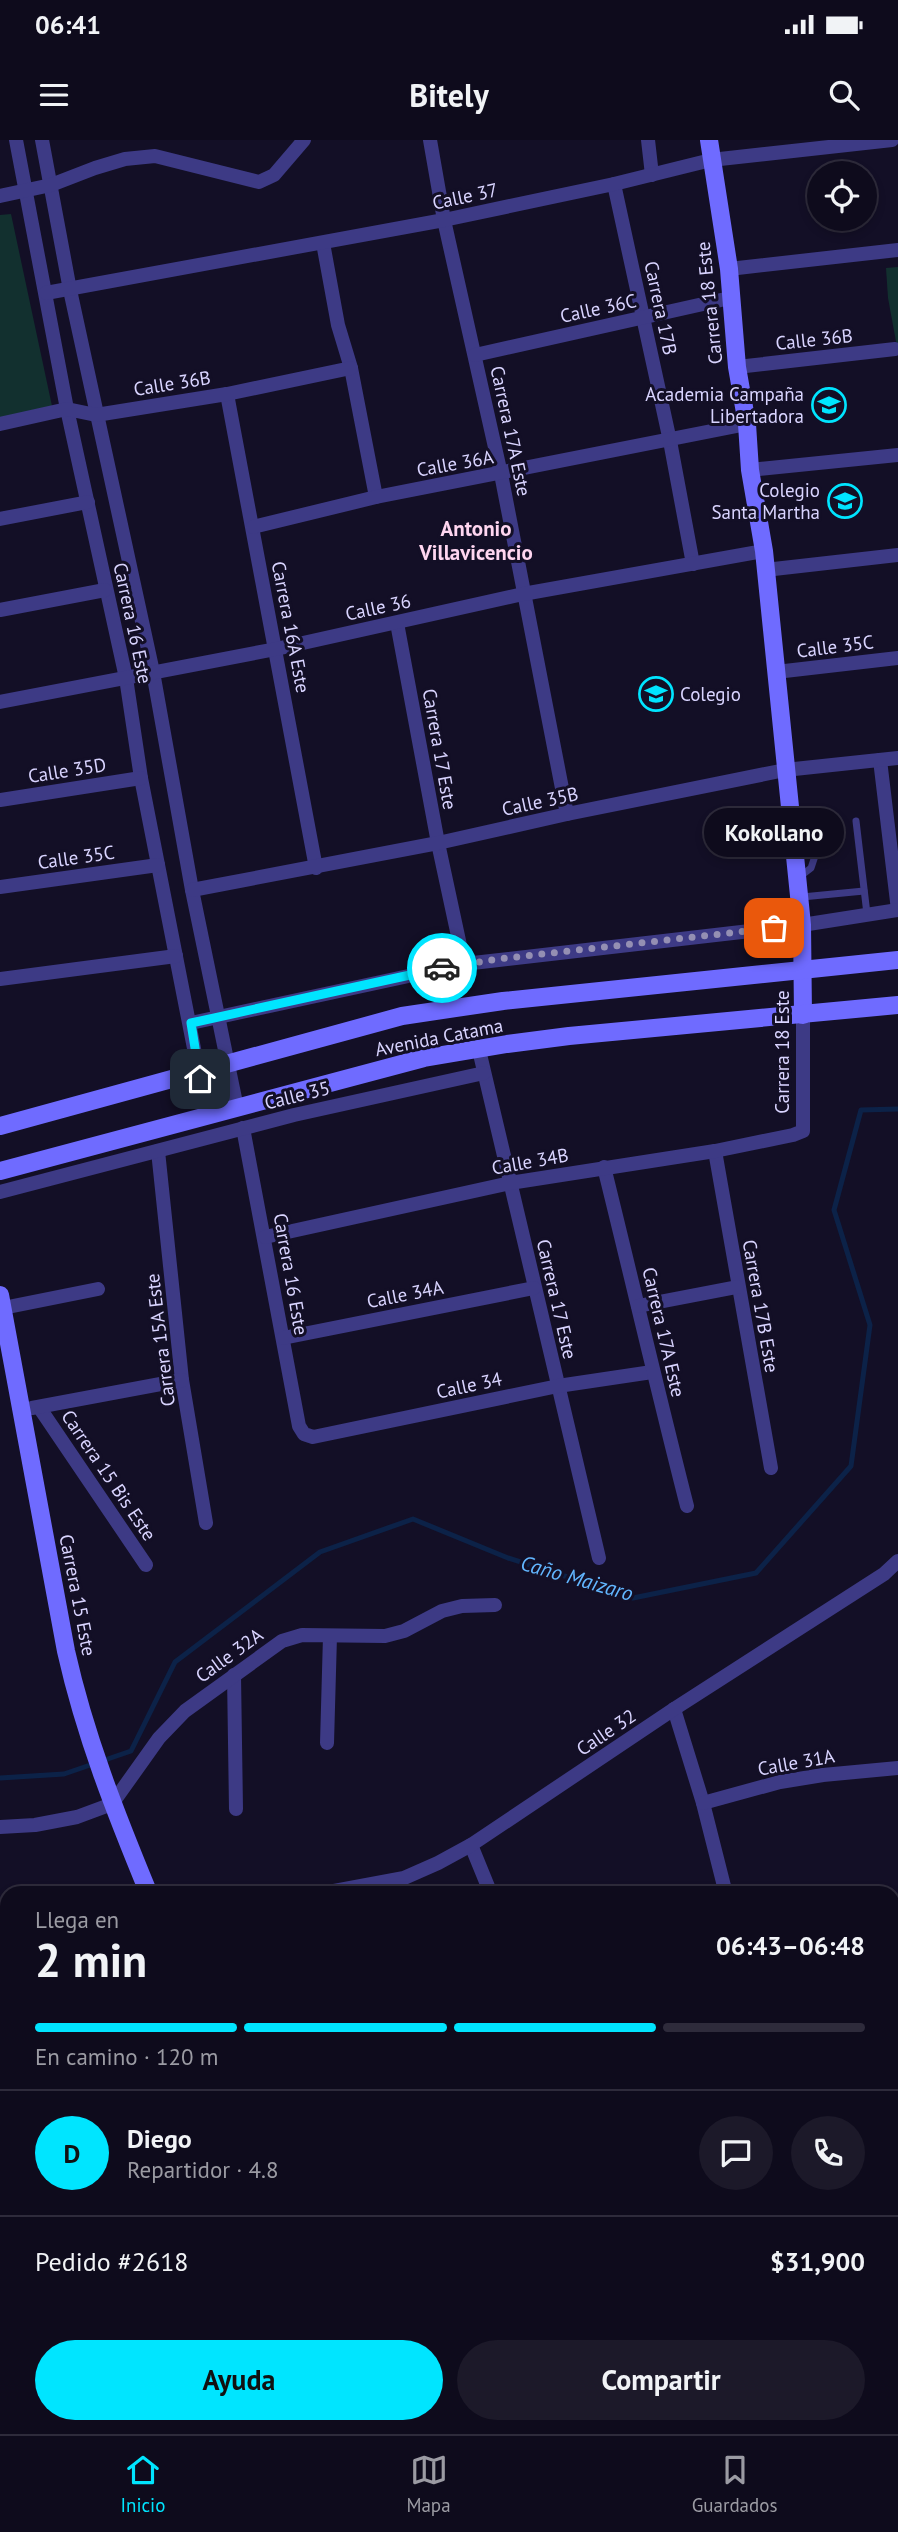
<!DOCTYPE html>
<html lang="es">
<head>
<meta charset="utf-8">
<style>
	:root { --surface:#0e0b1c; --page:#1c1929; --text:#f1f3f6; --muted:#9b9ba3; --line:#2e2b3b; --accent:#00e5ff }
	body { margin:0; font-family:"PT Sans",sans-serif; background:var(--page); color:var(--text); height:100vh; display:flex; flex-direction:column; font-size:26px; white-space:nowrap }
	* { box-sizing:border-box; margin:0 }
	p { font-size:23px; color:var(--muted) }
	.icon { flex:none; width:38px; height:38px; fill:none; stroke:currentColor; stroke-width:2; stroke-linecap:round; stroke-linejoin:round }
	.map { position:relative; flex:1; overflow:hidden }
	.drawer { position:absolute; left:0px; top:1746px; width:900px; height:548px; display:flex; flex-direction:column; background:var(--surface); border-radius:21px 21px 0 0; box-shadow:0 4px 10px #0003,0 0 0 2px var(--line) }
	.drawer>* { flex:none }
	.fabs { position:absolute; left:807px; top:21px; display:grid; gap:14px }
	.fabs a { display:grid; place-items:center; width:70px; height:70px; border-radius:50%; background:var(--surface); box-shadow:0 4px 10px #0003,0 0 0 2px var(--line); font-size:35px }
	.pin { position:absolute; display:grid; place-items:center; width:60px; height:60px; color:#fff; margin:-30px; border-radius:14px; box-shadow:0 4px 10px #0006 }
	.courier { position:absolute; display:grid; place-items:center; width:70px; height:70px; margin:-35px; border:5px solid #00e5ff; border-radius:50%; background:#fff; color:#222; box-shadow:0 2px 9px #0007 }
	.bubble { position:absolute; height:49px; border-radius:24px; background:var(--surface); box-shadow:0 4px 10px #0003,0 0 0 2px var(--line); font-size:23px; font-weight:800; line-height:49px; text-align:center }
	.head em { font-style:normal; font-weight:800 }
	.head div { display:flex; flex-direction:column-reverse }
	.head { display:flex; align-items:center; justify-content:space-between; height:119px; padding:0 35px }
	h1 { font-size:46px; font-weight:800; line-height:52px }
	.bar { display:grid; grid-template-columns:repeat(4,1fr); gap:10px 7px; align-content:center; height:84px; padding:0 35px }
	.bar i { height:9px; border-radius:5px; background:var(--line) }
	.bar .active { background:var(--accent) }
	.bar p { grid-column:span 4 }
	.line { display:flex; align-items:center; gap:18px; padding:0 35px; border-top:2px solid var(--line) }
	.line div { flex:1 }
	.round { display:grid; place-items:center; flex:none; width:74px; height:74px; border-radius:37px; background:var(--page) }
	.action { display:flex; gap:14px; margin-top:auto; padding:14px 35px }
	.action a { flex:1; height:80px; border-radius:42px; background:var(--accent); color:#111; font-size:28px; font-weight:800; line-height:80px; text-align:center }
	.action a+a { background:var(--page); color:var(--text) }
	.status { display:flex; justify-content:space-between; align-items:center; height:49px; padding:0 35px; background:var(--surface); direction:ltr }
	.status svg { height:19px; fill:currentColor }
	header { display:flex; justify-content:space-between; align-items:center; height:91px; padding:0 35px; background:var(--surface); font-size:32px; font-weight:800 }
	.dock { display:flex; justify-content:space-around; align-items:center; height:98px; border-top:2px solid var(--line); background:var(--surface); font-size:19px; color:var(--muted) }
	.dock a { display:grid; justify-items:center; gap:4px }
	.dock .active { color:var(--accent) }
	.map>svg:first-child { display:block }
	.green { fill:#12302f }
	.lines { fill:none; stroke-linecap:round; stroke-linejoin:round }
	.stream { stroke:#0c2248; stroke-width:5 }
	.lane { stroke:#3d3a85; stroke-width:7 }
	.street { stroke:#3d3a85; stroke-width:14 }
	.secondary { stroke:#6f6bff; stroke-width:18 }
	.done { stroke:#948fb3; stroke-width:7; stroke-dasharray:0 12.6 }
	.route { stroke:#00e5ff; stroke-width:9 }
	.labels { text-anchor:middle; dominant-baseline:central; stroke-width:6; stroke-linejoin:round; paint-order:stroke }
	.street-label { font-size:19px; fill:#d9d4ff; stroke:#130f26 }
	.poi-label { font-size:19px; fill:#d9d4ff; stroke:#130f26; text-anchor:end }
	.neighbourhood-label { font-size:21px; font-weight:bold; fill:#ffd6f0; stroke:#130f26 }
	.water-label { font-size:21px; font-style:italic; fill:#62b6ff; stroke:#130f26 }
</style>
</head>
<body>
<div class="status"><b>06:41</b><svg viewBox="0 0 49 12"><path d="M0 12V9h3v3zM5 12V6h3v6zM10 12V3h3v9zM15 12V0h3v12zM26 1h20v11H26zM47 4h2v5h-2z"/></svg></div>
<header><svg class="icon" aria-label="menu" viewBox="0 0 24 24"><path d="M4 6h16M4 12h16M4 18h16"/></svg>Bitely<svg class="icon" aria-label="search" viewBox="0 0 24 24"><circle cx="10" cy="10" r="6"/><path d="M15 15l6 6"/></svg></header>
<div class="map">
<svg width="898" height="2294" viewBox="0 0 898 2294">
	<rect width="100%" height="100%" fill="#130f26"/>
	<g class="green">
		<path d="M11,74L52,266L0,280V75Z"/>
		<path d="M898,127V206L897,207L888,158L886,128Z"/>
	</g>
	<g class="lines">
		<path class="stream" d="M0,1638L64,1634L131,1611L175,1522L320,1412L413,1379L508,1418L633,1458L756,1433L851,1326L870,1185L834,1070L861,970L898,969"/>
		<g class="lane">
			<path d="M792,669L812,687L816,700L815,716L811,728L798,738"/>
			<path d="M856,681L867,774"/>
			<path d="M802,757L864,751"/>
			<path d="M892,2118L898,2117"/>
			<path d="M558,2287L560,2294"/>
		</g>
		<g class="street">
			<path d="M16,0L67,269L126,538L141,638L200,939L209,975"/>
			<path d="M42,0L70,150L153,532L192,750L237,968"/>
			<path d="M430,0L444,80L501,334L567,674"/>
			<path d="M648,0L652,35"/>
			<path d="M614,44L670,301L693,424"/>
			<path d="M0,56L51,45L95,28L125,19L155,16L259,42L274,35L304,0"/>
			<path d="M323,103L338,185L351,228L376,357"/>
			<path d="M729,129L898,110"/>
			<path d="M46,153L444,80L614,44L711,20L892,0"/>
			<path d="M475,215L730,158"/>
			<path d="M737,227L895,209"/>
			<path d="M227,254L316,728"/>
			<path d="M0,284L67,269L96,275L227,254L351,228"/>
			<path d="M750,330L898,315"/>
			<path d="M0,379L88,362"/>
			<path d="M253,387L376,357L747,284"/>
			<path d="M765,430L898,415"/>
			<path d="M0,470L105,450"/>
			<path d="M397,483L438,703L464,824"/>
			<path d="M776,532L898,518"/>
			<path d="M0,562L276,509L523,454L764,411"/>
			<path d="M880,620L898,770"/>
			<path d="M0,660L141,638"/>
			<path d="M0,747L158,725"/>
			<path d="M192,750L438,703L567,674L785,630L898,618"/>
			<path d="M0,839L176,816"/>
			<path d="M191,883L464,824L802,785L898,770"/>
			<path d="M479,910L599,1418"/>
			<path d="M243,988L299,1286L304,1294L313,1297L558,1246L652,1232"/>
			<path d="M158,1011L182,1240L206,1383"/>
			<path d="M715,1011L771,1328"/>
			<path d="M604,1027C632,1140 658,1253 687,1366"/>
			<path d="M0,1052L294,975L484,933"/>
			<path d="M265,1097L510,1043L715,1011L793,995L803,991V875"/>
			<path d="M638,1166L737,1147"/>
			<path d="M3,1168L98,1149"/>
			<path d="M283,1198L534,1148"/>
			<path d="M39,1267L146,1425"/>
			<path d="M32,1268L182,1240"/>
			<path d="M234,1535L236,1669"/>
			<path d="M674,1569L703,1663L726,1754"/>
			<path d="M327,1603L330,1496"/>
			<path d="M703,1663L780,1642L823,1635L898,1628"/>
			<path d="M0,1687L35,1685L77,1677L112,1664L159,1598L185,1571L282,1501L302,1495L385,1496L404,1491L442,1471L462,1466L495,1465"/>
			<path d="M471,1705L491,1754"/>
			<path d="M318,1754L404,1738L438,1723L471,1705L674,1569L884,1434L898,1421"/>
			<path d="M892,1798L898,1797"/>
			<path d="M0,1865L7,1864"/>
			<path d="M892,2002L898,2001"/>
			<path d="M0,2155L7,2154"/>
			<path d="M892,2172L898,2171"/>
			<path d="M0,2176L7,2200"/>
			<path d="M32,2287L34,2294"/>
			<path d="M126,2287L128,2294"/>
			<path d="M870,2287L871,2294"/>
			<path d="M686,2292L712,2287"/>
			<path d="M265,2294L289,2287"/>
		</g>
		<g class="secondary">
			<path d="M709,0L729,129L737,227L747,284L750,330L764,411L802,785L803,875"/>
			<path d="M0,986L402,876L503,861L898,820"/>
			<path d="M0,1031L424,918L507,904L569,896L898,865"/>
			<path d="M0,1155L66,1511C85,1596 116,1674 149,1754"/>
			<path d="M319,2287L321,2294"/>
		</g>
	</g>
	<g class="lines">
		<path class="done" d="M442,828L498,819L774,788"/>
		<path class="route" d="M200,939L191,883L442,828"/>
	</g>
	<defs>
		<g id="school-ring" transform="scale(1.75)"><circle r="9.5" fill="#130f26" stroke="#00e5ff" stroke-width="1.5"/><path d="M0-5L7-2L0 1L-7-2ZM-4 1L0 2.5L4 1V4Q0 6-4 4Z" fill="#00e5ff"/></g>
	</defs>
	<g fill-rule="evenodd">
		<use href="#school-ring" x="829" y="265"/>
		<use href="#school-ring" x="845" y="361"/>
		<use href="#school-ring" x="656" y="554"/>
	</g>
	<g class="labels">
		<g class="street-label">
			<text transform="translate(465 56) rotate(-12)">Calle 37</text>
			<text transform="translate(709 163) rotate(-96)">Carrera 18 Este</text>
			<text transform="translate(598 168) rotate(-12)">Calle 36C</text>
			<text transform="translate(661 168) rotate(78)">Carrera 17B</text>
			<text transform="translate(814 199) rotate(-6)">Calle 36B</text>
			<text transform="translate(172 243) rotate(-9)">Calle 36B</text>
			<text transform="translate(511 291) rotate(78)">Carrera 17A Este</text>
			<text transform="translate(455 323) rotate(-10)">Calle 36A</text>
			<text transform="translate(378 467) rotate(-12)">Calle 36</text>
			<text transform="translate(133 483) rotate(78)">Carrera 16 Este</text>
			<text transform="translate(291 487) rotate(79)">Carrera 16A Este</text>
			<text transform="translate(835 506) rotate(-7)">Calle 35C</text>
			<text transform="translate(440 609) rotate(80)">Carrera 17 Este</text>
			<text transform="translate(67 630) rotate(-9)">Calle 35D</text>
			<text transform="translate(540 661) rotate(-12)">Calle 35B</text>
			<text transform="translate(76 717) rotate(-8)">Calle 35C</text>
			<text transform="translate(439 897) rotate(-11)">Avenida Catama</text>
			<text transform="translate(782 912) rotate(-90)">Carrera 18 Este</text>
			<text transform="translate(297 955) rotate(-14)">Calle 35</text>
			<text transform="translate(530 1021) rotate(-10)">Calle 34B</text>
			<text transform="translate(291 1134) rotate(80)">Carrera 16 Este</text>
			<text transform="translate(405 1154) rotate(-11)">Calle 34A</text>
			<text transform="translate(557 1159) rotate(77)">Carrera 17 Este</text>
			<text transform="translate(761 1166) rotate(80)">Carrera 17B Este</text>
			<text transform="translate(664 1192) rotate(77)">Carrera 17A Este</text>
			<text transform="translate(160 1200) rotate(-97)">Carrera 15A Este</text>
			<text transform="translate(469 1245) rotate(-12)">Calle 34</text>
			<text transform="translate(109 1335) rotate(56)">Carrera 15 Bis Este</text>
			<text transform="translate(78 1455) rotate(79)">Carrera 15 Este</text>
			<text transform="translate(229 1515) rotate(-36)">Calle 32A</text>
			<text transform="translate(606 1592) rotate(-34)">Calle 32</text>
			<text transform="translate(796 1622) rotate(-10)">Calle 31A</text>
		</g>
		<g class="poi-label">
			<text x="804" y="254">Academia Campaña<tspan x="804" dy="22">Libertadora</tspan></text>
			<text x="820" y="350">Colegio<tspan x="820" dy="22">Santa Martha</tspan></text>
			<text x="680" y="554" text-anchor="start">Colegio</text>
		</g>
		<g class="neighbourhood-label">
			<text x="476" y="388">Antonio<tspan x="476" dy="24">Villavicencio</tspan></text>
		</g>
		<g class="water-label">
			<text transform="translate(577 1438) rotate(16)">Caño Maizaro</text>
		</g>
	</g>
</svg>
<div class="fabs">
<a><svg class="icon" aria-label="locate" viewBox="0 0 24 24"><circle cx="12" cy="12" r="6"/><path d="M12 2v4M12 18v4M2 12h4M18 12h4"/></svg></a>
</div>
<div class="pin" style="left:774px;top:788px;background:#ea580c"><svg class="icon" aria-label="bag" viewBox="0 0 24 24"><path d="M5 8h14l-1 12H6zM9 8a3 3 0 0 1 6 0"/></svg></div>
<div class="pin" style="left:200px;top:939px;background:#1f2937"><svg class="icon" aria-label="home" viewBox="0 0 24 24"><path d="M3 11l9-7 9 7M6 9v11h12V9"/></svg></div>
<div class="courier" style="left:442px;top:828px"><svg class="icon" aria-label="car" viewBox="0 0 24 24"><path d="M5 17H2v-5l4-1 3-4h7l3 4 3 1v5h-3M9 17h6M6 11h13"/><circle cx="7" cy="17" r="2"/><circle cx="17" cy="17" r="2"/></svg></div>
<div class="bubble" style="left:704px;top:668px;width:140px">Kokollano</div>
<section class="drawer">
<div class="head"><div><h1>2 min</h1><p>Llega en</p></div><em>06:43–06:48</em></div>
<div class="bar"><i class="active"></i><i class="active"></i><i class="active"></i><i></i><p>En camino · 120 m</p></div>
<div class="line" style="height:126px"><b class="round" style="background:var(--accent);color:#111">D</b><div><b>Diego</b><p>Repartidor · 4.8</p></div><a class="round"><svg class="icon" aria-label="chat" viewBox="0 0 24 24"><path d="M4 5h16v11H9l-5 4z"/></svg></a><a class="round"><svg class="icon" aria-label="phone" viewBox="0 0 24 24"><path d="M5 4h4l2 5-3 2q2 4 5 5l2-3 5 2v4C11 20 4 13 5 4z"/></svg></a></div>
<div class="line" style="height:91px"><div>Pedido #2618</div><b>$31,900</b></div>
<div class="action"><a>Ayuda</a><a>Compartir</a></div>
</section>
</div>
<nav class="dock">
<a class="active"><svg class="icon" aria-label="home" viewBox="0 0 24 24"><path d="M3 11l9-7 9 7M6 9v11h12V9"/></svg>Inicio</a>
<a><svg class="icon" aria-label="map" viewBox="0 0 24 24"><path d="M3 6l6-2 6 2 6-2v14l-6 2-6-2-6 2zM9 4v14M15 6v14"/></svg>Mapa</a>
<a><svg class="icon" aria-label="saved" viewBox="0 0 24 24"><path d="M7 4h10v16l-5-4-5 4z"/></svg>Guardados</a>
</nav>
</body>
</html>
